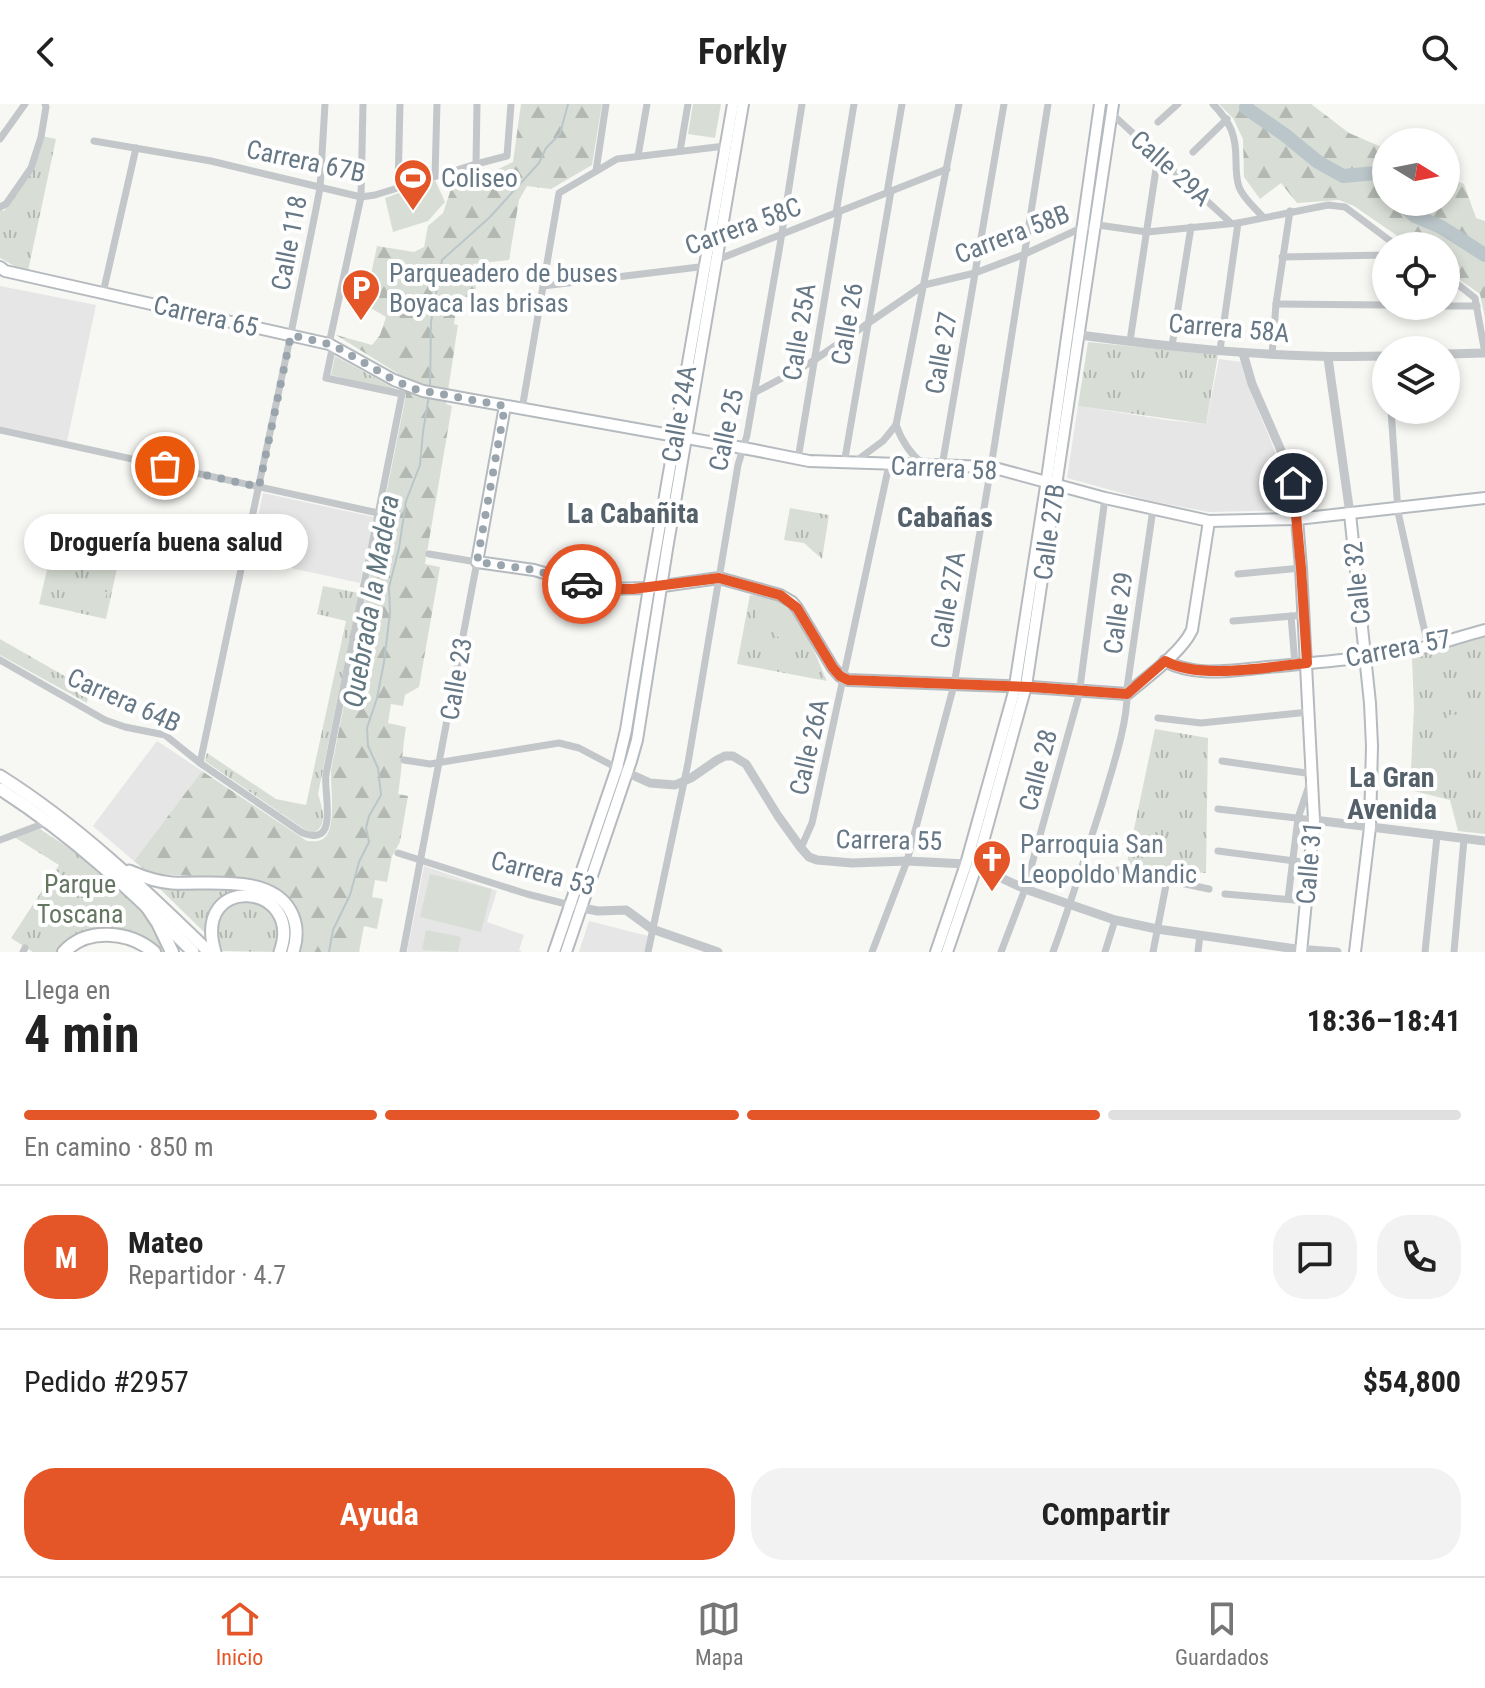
<!DOCTYPE html>
<html lang="es">
<head>
<meta charset="utf-8">
<style>
	:root { --surface:#fff; --page:#f2f2f2; --text:#222; --muted:#767676; --line:#e0e0e0; --accent:#e45528 }
	body { margin:0; font-family:"Roboto Condensed",sans-serif; background:var(--page); color:var(--text); height:100vh; display:flex; flex-direction:column; font-size:30px; white-space:nowrap }
	* { box-sizing:border-box; margin:0 }
	p { font-size:26px; color:var(--muted) }
	.icon { flex:none; width:44px; height:44px; fill:none; stroke:currentColor; stroke-width:2; stroke-linecap:round; stroke-linejoin:round }
	.map { position:relative; height:848px; overflow:hidden }
	.drawer { display:flex; flex-direction:column; background:var(--surface); flex:1 }
	.drawer>* { flex:none }
	.needle { width:52px; rotate:100deg }
	.fabs { position:absolute; left:1372px; top:24px; display:grid; gap:16px }
	.fabs a { display:grid; place-items:center; width:88px; height:88px; border-radius:50%; background:var(--surface); box-shadow:0 4px 12px #0003; font-size:40px }
	.pin { position:absolute; display:grid; place-items:center; width:68px; height:68px; color:#fff; margin:-34px; border:4px solid #fff; border-radius:50%; box-shadow:0 2px 8px #0007 }
	.courier { position:absolute; display:grid; place-items:center; width:80px; height:80px; margin:-40px; border:6px solid #e45528; border-radius:50%; background:#fff; color:#222; box-shadow:0 2px 10px #0007 }
	.bubble { position:absolute; height:56px; border-radius:28px; background:var(--surface); box-shadow:0 4px 12px #0003; font-size:26px; font-weight:700; line-height:56px; text-align:center }
	.overview em { font-style:normal; font-weight:700 }
	.overview div { display:flex; flex-direction:column-reverse }
	.overview { display:flex; align-items:center; justify-content:space-between; height:136px; padding:0 24px }
	h1 { font-size:52px; font-weight:700; line-height:60px }
	.bar { display:grid; grid-template-columns:repeat(4,1fr); gap:12px 8px; align-content:center; height:96px; padding:0 24px }
	.bar i { height:10px; border-radius:6px; background:var(--line) }
	.bar .current { background:var(--accent) }
	.bar p { grid-column:span 4 }
	.line { display:flex; align-items:center; gap:20px; padding:0 24px; border-top:2px solid var(--line) }
	.line div { flex:1 }
	.round { display:grid; place-items:center; flex:none; width:84px; height:84px; border-radius:32px; background:var(--page) }
	.button { display:flex; gap:16px; margin-top:auto; padding:16px 24px }
	.button a { flex:1; height:92px; border-radius:32px; background:var(--accent); color:#fff; font-size:32px; font-weight:700; line-height:92px; text-align:center }
	.button a+a { background:var(--page); color:var(--text) }
	header { display:flex; justify-content:space-between; align-items:center; height:104px; padding:0 24px; background:var(--surface); font-size:36px; font-weight:700 }
	.tab-bar { display:flex; justify-content:space-around; align-items:center; height:112px; border-top:2px solid var(--line); background:var(--surface); font-size:22px; color:var(--muted) }
	.tab-bar a { display:grid; justify-items:center; gap:4px }
	.tab-bar .current { color:var(--accent) }
	.map>svg:first-child { display:block }
	.built { fill:#e5e6e5 }
	.grass { fill:url(#grass-tufts) }
	.forest { fill:url(#forest-firs) }
	.pitch { fill:#d8ded5 }
	.lines { fill:none; stroke-linecap:round; stroke-linejoin:round }
	.stream { stroke:#bac6ca; stroke-width:2 }
	.river { stroke:#bac6ca; stroke-width:14 }
	.secondary-casing { stroke:#b5babf; stroke-width:14 }
	.primary-casing { stroke:#b6babe; stroke-width:15 }
	.trunk-casing { stroke:#b6b9bc; stroke-width:16 }
	.minor { stroke:#c3c7ca; stroke-width:7 }
	.tertiary { stroke:#c3c7ca; stroke-width:9 }
	.secondary { stroke:#fff; stroke-width:10 }
	.primary { stroke:#fff; stroke-width:11 }
	.trunk { stroke:#fff; stroke-width:12 }
	.done { stroke:#99a4ac; stroke-width:8; stroke-dasharray:0 14.4 }
	.route { stroke:#e45528; stroke-width:10 }
	.labels { text-anchor:middle; dominant-baseline:central; stroke-width:8; stroke-linejoin:round; paint-order:stroke }
	.street-label { font-size:26px; fill:#667785; stroke:#fff }
	.poi-label { font-size:26px; fill:#667785; stroke:#fff; text-anchor:start }
	.park-label { font-size:26px; fill:#657761; stroke:#fff }
	.neighbourhood-label { font-size:28px; font-weight:bold; fill:#54606a; stroke:#fff }
	.water-label { font-size:28px; font-style:italic; fill:#627881; stroke:#fff }
</style>
</head>
<body>
<header><svg class="icon" aria-label="back" viewBox="0 0 24 24"><path d="M15 5l-7 7 7 7"/></svg>Forkly<svg class="icon" aria-label="search" viewBox="0 0 24 24"><circle cx="10" cy="10" r="6"/><path d="M15 15l6 6"/></svg></header>
<div class="map">
<svg width="1485" height="848" viewBox="0 0 1485 848">
	<defs>
		<pattern id="grass-tufts" width="24" height="20" patternUnits="userSpaceOnUse" patternTransform="scale(2)"><rect width="24" height="20" fill="#d8ded5"/><path d="M3 7l-1-3M5 7V3M7 7l1-3M15 17l-1-3M17 17v-4M19 17l1-3" fill="none" stroke="#b3b9b2"/></pattern>
		<pattern id="forest-firs" width="22" height="20" patternUnits="userSpaceOnUse" patternTransform="scale(2)"><rect width="22" height="20" fill="#d8ded5"/><path d="M5 1l3.5 6h-7zM16 11l3.5 6h-7z" fill="#b3b9b2"/></pattern>
	</defs>
	<rect width="100%" height="100%" fill="#f7f7f4"/>
	<g class="built">
		<path d="M0,182L96,201L67,337L0,322Z"/>
		<path d="M1219,255L1241,258L1248,282L1284,369L1290,406L1209,408L1151,397L1067,374L1078,302L1166,316L1206,320Z"/>
		<path d="M263,389L374,413L360,479L249,455Z"/>
		<path d="M157,637L202,667L134,757L93,722Z"/>
		<path d="M424,762L497,787L487,818L524,831L519,846L522,848H407Z"/>
		<path d="M589,817L648,832L645,848H579Z"/>
	</g>
	<g class="grass">
		<path d="M42,32L56,35L28,167L18,164L0,154V105L4,107L33,65Z"/>
		<path d="M1088,238L1218,251L1206,320L1078,302Z"/>
		<path d="M335,252L401,288L331,271Z"/>
		<path d="M790,404L829,411L822,455L804,439L784,436Z"/>
		<path d="M51,449L117,464L106,515L39,500Z"/>
		<path d="M323,482L359,489L318,690C322,703 329,722 313,729L304,725L205,657L207,649L276,695L306,701L346,517L317,510Z"/>
		<path d="M750,491C760,492 772,492 781,498C802,511 817,555 827,577L737,560Z"/>
		<path d="M1485,531V730L1458,727L1450,696L1410,686L1414,604L1412,553Z"/>
		<path d="M0,535L89,586L87,599L0,551Z"/>
		<path d="M1155,625L1208,634L1206,769L1126,763Z"/>
		<path d="M40,725C76,749 116,773 143,809C151,821 158,835 165,848H161C140,825 112,821 83,830C76,832 70,833 65,838C62,841 60,845 57,848H33L11,834L59,761L14,733Z"/>
		<path d="M157,782L172,784L252,786C221,792 208,795 205,829Z"/>
		<path d="M243,795C273,801 285,819 274,848L223,847C213,826 220,801 243,795Z"/>
	</g>
	<g class="forest">
		<path d="M521,0H602L592,61L551,85L527,82L519,96L509,156L473,160L477,194L458,192L454,220L458,221L446,300L452,302L425,460L440,463L419,583L405,591L403,602L391,600L388,619L406,623C402,646 402,667 398,690L408,692L400,738L392,752L387,778L375,776L372,793L383,795L377,825L364,822L359,848H301L304,828L299,812L292,797L272,782L249,775L157,770L145,766L134,757L202,667L307,737C312,737 316,738 321,736C338,730 330,682 331,666L406,291L397,269L336,231L372,241L380,231L386,213L362,199L369,180L377,142L414,148L424,143L428,122L443,109L453,79L498,65L513,58Z"/>
		<path d="M1219,0H1311L1349,29L1386,45V98H1446V72L1464,80L1476,114L1485,117V214L1480,190L1446,166V142H1412L1354,102L1339,96L1297,99L1281,79L1260,95L1244,73L1243,35L1233,14Z"/>
	</g>
	<g class="pitch">
		<path d="M693,0H721L715,34L688,30Z"/>
		<path d="M435,76L445,98L428,117L393,128L385,94Z"/>
		<path d="M1153,283L1197,293L1191,317L1147,306Z"/>
		<path d="M67,479L107,488L102,510L63,502Z"/>
		<path d="M769,497L798,524L785,539L755,513Z"/>
		<path d="M1485,610V634L1449,635L1448,611Z"/>
		<path d="M430,770L492,785L481,828L420,813Z"/>
		<path d="M426,826L461,833L458,848L422,846Z"/>
	</g>
	<g class="lines">
		<g class="stream">
			<path d="M430,285L431,218L442,156L489,114L539,59L546,44L560,30L568,0"/>
			<path d="M329,848L333,826L350,791L359,758L369,738L366,724L369,712L381,691L378,664L368,642L367,624L377,594L384,558L390,509L389,483L399,444L406,397L420,361L423,328L429,291"/>
		</g>
		<g class="river">
			<path d="M1247,0L1246,4L1285,31L1318,58L1343,72L1376,69L1386,84"/>
			<path d="M1399,98L1415,112L1441,123L1485,151"/>
		</g>
		<g class="secondary-casing">
			<g id="secondary">
				<path d="M0,163L5,167L329,240L394,276L423,287L754,346L809,357L991,363L1105,394L1209,417L1297,415L1485,394"/>
				<path d="M505,302L477,458L534,466L589,482L606,485L649,484L719,474L780,491L792,498L797,504L833,564L840,572L848,576L1031,583L1127,590C1146,574 1182,548 1192,526L1209,417"/>
				<path d="M1350,410L1370,599L1372,642L1370,723L1355,848"/>
				<path d="M1297,415L1301,464L1314,716L1301,848"/>
				<path d="M1165,557C1196,574 1234,566 1268,563C1321,558 1374,554 1426,543C1446,538 1465,531 1485,526"/>
				<path d="M554,848L617,664L626,626L649,484L733,0"/>
				<path d="M566,848L631,657L637,636L667,445L743,0"/>
				<path d="M936,848L966,760L1014,588L1046,382L1100,0"/>
				<path d="M947,848L976,763L1026,582L1113,0"/>
			</g>
		</g>
		<g class="primary-casing">
			<g id="primary">
				<path d="M0,672C78,721 143,784 209,848"/>
				<path d="M0,685C72,731 133,788 193,848"/>
				<path d="M129,767C143,773 157,778 172,779C208,781 269,770 290,806C298,820 298,833 293,848"/>
				<path d="M215,848C191,768 305,778 280,848"/>
			</g>
		</g>
		<g class="trunk-casing">
			<g id="trunk">
				<path d="M146,801L158,819L172,848"/>
				<path d="M64,848C87,823 129,827 154,848"/>
			</g>
		</g>
		<g class="minor">
			<path d="M1213,0C1231,19 1236,31 1236,57C1236,66 1236,74 1239,83C1243,94 1255,104 1263,113"/>
			<path d="M1112,10L1231,119"/>
			<path d="M1158,18L1178,0"/>
			<path d="M0,35L25,0"/>
			<path d="M94,37L211,57L361,93L375,91L476,60L507,52L511,0"/>
			<path d="M680,47L688,0"/>
			<path d="M1193,48L1227,15"/>
			<path d="M638,52L647,0"/>
			<path d="M476,60L477,0"/>
			<path d="M596,67L606,0"/>
			<path d="M435,72L437,0"/>
			<path d="M398,83L400,0"/>
			<path d="M887,89L902,0"/>
			<path d="M0,103L6,100L31,64L41,33L46,3L45,0"/>
			<path d="M836,109L854,0"/>
			<path d="M1282,153L1386,151"/>
			<path d="M1446,171L1475,194L1485,249"/>
			<path d="M543,182L699,163L947,65"/>
			<path d="M103,189L136,44"/>
			<path d="M1276,200L1386,201"/>
			<path d="M1437,202H1477"/>
			<path d="M1130,237L1158,52"/>
			<path d="M329,240L361,93L363,0"/>
			<path d="M1172,242L1191,123"/>
			<path d="M1220,246L1238,119"/>
			<path d="M1272,251L1276,200L1290,107"/>
			<path d="M754,289L810,259L924,181L975,169L1025,150L1079,125L1098,121L1147,128L1238,119L1328,101L1345,103L1397,142"/>
			<path d="M522,305L559,89L617,55L725,42"/>
			<path d="M1391,306L1398,408L1428,542"/>
			<path d="M896,321C902,338 910,350 924,361"/>
			<path d="M0,326L378,409"/>
			<path d="M798,355L839,108"/>
			<path d="M856,357L883,337L896,321L959,0"/>
			<path d="M844,360L891,87"/>
			<path d="M942,362L1004,0"/>
			<path d="M1238,470L1301,464"/>
			<path d="M1291,512L1295,560"/>
			<path d="M1233,517L1304,511"/>
			<path d="M0,556L105,616L125,623L165,631L200,659L301,728C341,746 323,689 326,670L402,290L326,274L333,241"/>
			<path d="M1158,614L1201,619L1309,608"/>
			<path d="M404,656L430,660L559,639L579,644L617,664"/>
			<path d="M1222,657L1313,670L1298,714L1288,795"/>
			<path d="M200,659L289,239L316,105L320,84L325,0"/>
			<path d="M1218,705L1314,716"/>
			<path d="M0,736L48,718"/>
			<path d="M801,744L812,719L889,361"/>
			<path d="M1218,747L1310,759"/>
			<path d="M398,749L527,790L570,801"/>
			<path d="M1118,766L1209,785"/>
			<path d="M1225,790L1306,797"/>
			<path d="M23,848L25,844"/>
			<path d="M403,848L477,458L429,450"/>
			<path d="M648,848L688,659L738,361L747,331L780,141L802,0"/>
			<path d="M872,848L907,757L954,581L991,363L1048,0"/>
			<path d="M1001,848L1025,785L1079,591L1105,394"/>
			<path d="M1053,848C1071,799 1086,749 1102,700C1111,668 1129,617 1127,584L1153,405"/>
			<path d="M1105,848L1115,816"/>
			<path d="M1153,848L1167,776"/>
			<path d="M1198,848L1200,831"/>
			<path d="M1425,848L1437,732"/>
			<path d="M1454,848L1464,735"/>
		</g>
		<g class="tertiary">
			<path d="M1072,230C1176,244 1281,255 1386,252"/>
			<path d="M1243,249L1252,280L1290,367L1293,379L1297,415"/>
			<path d="M1446,250L1485,249"/>
			<path d="M1328,254L1350,410"/>
			<path d="M617,664L650,679L675,681L691,674L717,656L725,652H733L746,660L778,712L801,744L809,753L817,756L852,759L907,757L966,760L982,765L1025,785L1115,816L1157,825L1296,845L1337,848"/>
			<path d="M1314,716L1485,737"/>
			<path d="M577,803L598,807L626,806L652,825L718,848"/>
		</g>
		<use href="#secondary" class="secondary"/>
		<use href="#primary" class="primary"/>
		<use href="#trunk" class="trunk"/>
	</g>
	<g class="lines">
		<path class="done" d="M165,362L259,383L291,231L333,241L394,276L414,285L505,302L477,458L534,466L582,480"/>
		<path class="route" d="M582,480L606,485H633L719,474L780,491L797,504L833,564L840,572L848,576L1031,583L1127,590L1165,557C1200,576 1267,563 1307,559L1301,464L1293,379"/>
	</g>
	<defs>
		<g id="stadium-pin" transform="scale(2)"><path d="M0 17L-7.5 6A9.5 9.5 0 1 1 7.5 6Z" fill="#e45528" stroke="#fff"/><path d="M0-5a6.5 5 0 1 0 0 10a6.5 5 0 1 0 0-10ZM-3.5-1.8h7v3.6h-7Z" fill="#fff"/></g>
		<g id="parking-pin" transform="scale(2)"><path d="M0 17L-7.5 6A9.5 9.5 0 1 1 7.5 6Z" fill="#e45528" stroke="#fff"/><path d="M-3.5-5.5H1a3.5 3.5 0 0 1 0 7H-1V5.5H-3.5ZM-1-3.4V-.6H.8a1.4 1.4 0 0 0 0-2.8Z" fill="#fff"/></g>
		<g id="church-pin" transform="scale(2)"><path d="M0 17L-7.5 6A9.5 9.5 0 1 1 7.5 6Z" fill="#e45528" stroke="#fff"/><path d="M-1.2-6h2.4v3.5h3.3v2.4h-3.3V6h-2.4V-.1h-3.3v-2.4h3.3Z" fill="#fff"/></g>
	</defs>
	<g fill-rule="evenodd">
		<use href="#stadium-pin" x="413" y="74"/>
		<use href="#parking-pin" x="361" y="184"/>
		<use href="#church-pin" x="992" y="755"/>
	</g>
	<g class="labels">
		<g class="street-label">
			<text transform="translate(306 57) rotate(12)">Carrera 67B</text>
			<text transform="translate(1171 64) rotate(42)">Calle 29A</text>
			<text transform="translate(743 122) rotate(-20)">Carrera 58C</text>
			<text transform="translate(1012 130) rotate(-21)">Carrera 58B</text>
			<text transform="translate(289 139) rotate(-79)">Calle 118</text>
			<text transform="translate(206 212) rotate(13)">Carrera 65</text>
			<text transform="translate(847 220) rotate(-80)">Calle 26</text>
			<text transform="translate(1229 224) rotate(5)">Carrera 58A</text>
			<text transform="translate(799 228) rotate(-81)">Calle 25A</text>
			<text transform="translate(941 249) rotate(-80)">Calle 27</text>
			<text transform="translate(679 310) rotate(-80)">Calle 24A</text>
			<text transform="translate(726 326) rotate(-78)">Calle 25</text>
			<text transform="translate(944 364) rotate(3)">Carrera 58</text>
			<text transform="translate(1049 428) rotate(-82)">Calle 27B</text>
			<text transform="translate(1357 479) rotate(-96)">Calle 32</text>
			<text transform="translate(948 496) rotate(-80)">Calle 27A</text>
			<text transform="translate(1118 509) rotate(-82)">Calle 29</text>
			<text transform="translate(1398 544) rotate(-11)">Carrera 57</text>
			<text transform="translate(456 575) rotate(-80)">Calle 23</text>
			<text transform="translate(124 596) rotate(24)">Carrera 64B</text>
			<text transform="translate(809 643) rotate(-77)">Calle 26A</text>
			<text transform="translate(1038 666) rotate(-75)">Calle 28</text>
			<text transform="translate(889 736) rotate(1)">Carrera 55</text>
			<text transform="translate(1309 759) rotate(-85)">Calle 31</text>
			<text transform="translate(543 769) rotate(15)">Carrera 53</text>
		</g>
		<g class="poi-label">
			<text x="441" y="74">Coliseo</text>
			<text x="389" y="169">Parqueadero de buses<tspan x="389" dy="30">Boyaca las brisas</tspan></text>
			<text x="1020" y="740">Parroquia San<tspan x="1020" dy="30">Leopoldo Mandic</tspan></text>
		</g>
		<g class="park-label">
			<text x="80" y="780">Parque<tspan x="80" dy="30">Toscana</tspan></text>
		</g>
		<g class="neighbourhood-label">
			<text x="633" y="409">La Cabañita</text>
			<text x="945" y="413">Cabañas</text>
			<text x="1392" y="673">La Gran<tspan x="1392" dy="32">Avenida</tspan></text>
		</g>
		<g class="water-label">
			<text transform="translate(371 497) rotate(-80)">Quebrada la Madera</text>
		</g>
	</g>
</svg>
<div class="fabs">
<a><svg class="needle" viewBox="-14 -14 28 28"><path d="M0-13l5 13h-10z" fill="#e53935"/><path d="M0 13l5-13h-10z" fill="#767676"/></svg></a>
<a><svg class="icon" aria-label="locate" viewBox="0 0 24 24"><circle cx="12" cy="12" r="6"/><path d="M12 2v4M12 18v4M2 12h4M18 12h4"/></svg></a>
<a><svg class="icon" aria-label="layers" viewBox="0 0 24 24"><path d="M12 4l9 5-9 5-9-5zM3 14l9 5 9-5"/></svg></a>
</div>
<div class="pin" style="left:165px;top:362px;background:#ea580c"><svg class="icon" aria-label="bag" viewBox="0 0 24 24"><path d="M5 8h14l-1 12H6zM9 8a3 3 0 0 1 6 0"/></svg></div>
<div class="pin" style="left:1293px;top:379px;background:#1f2937"><svg class="icon" aria-label="home" viewBox="0 0 24 24"><path d="M3 11l9-7 9 7M6 9v11h12V9"/></svg></div>
<div class="courier" style="left:582px;top:480px"><svg class="icon" aria-label="car" viewBox="0 0 24 24"><path d="M5 17H2v-5l4-1 3-4h7l3 4 3 1v5h-3M9 17h6M6 11h13"/><circle cx="7" cy="17" r="2"/><circle cx="17" cy="17" r="2"/></svg></div>
<div class="bubble" style="left:24px;top:410px;width:284px">Droguería buena salud</div>
</div>
<section class="drawer">
<div class="overview"><div><h1>4 min</h1><p>Llega en</p></div><em>18:36–18:41</em></div>
<div class="bar"><i class="current"></i><i class="current"></i><i class="current"></i><i></i><p>En camino · 850 m</p></div>
<div class="line" style="height:144px"><b class="round" style="background:var(--accent);color:#fff">M</b><div><b>Mateo</b><p>Repartidor · 4.7</p></div><a class="round"><svg class="icon" aria-label="chat" viewBox="0 0 24 24"><path d="M4 5h16v11H9l-5 4z"/></svg></a><a class="round"><svg class="icon" aria-label="phone" viewBox="0 0 24 24"><path d="M5 4h4l2 5-3 2q2 4 5 5l2-3 5 2v4C11 20 4 13 5 4z"/></svg></a></div>
<div class="line" style="height:104px"><div>Pedido #2957</div><b>$54,800</b></div>
<div class="button"><a>Ayuda</a><a>Compartir</a></div>
</section>
<nav class="tab-bar">
<a class="current"><svg class="icon" aria-label="home" viewBox="0 0 24 24"><path d="M3 11l9-7 9 7M6 9v11h12V9"/></svg>Inicio</a>
<a><svg class="icon" aria-label="map" viewBox="0 0 24 24"><path d="M3 6l6-2 6 2 6-2v14l-6 2-6-2-6 2zM9 4v14M15 6v14"/></svg>Mapa</a>
<a><svg class="icon" aria-label="saved" viewBox="0 0 24 24"><path d="M7 4h10v16l-5-4-5 4z"/></svg>Guardados</a>
</nav>
</body>
</html>
